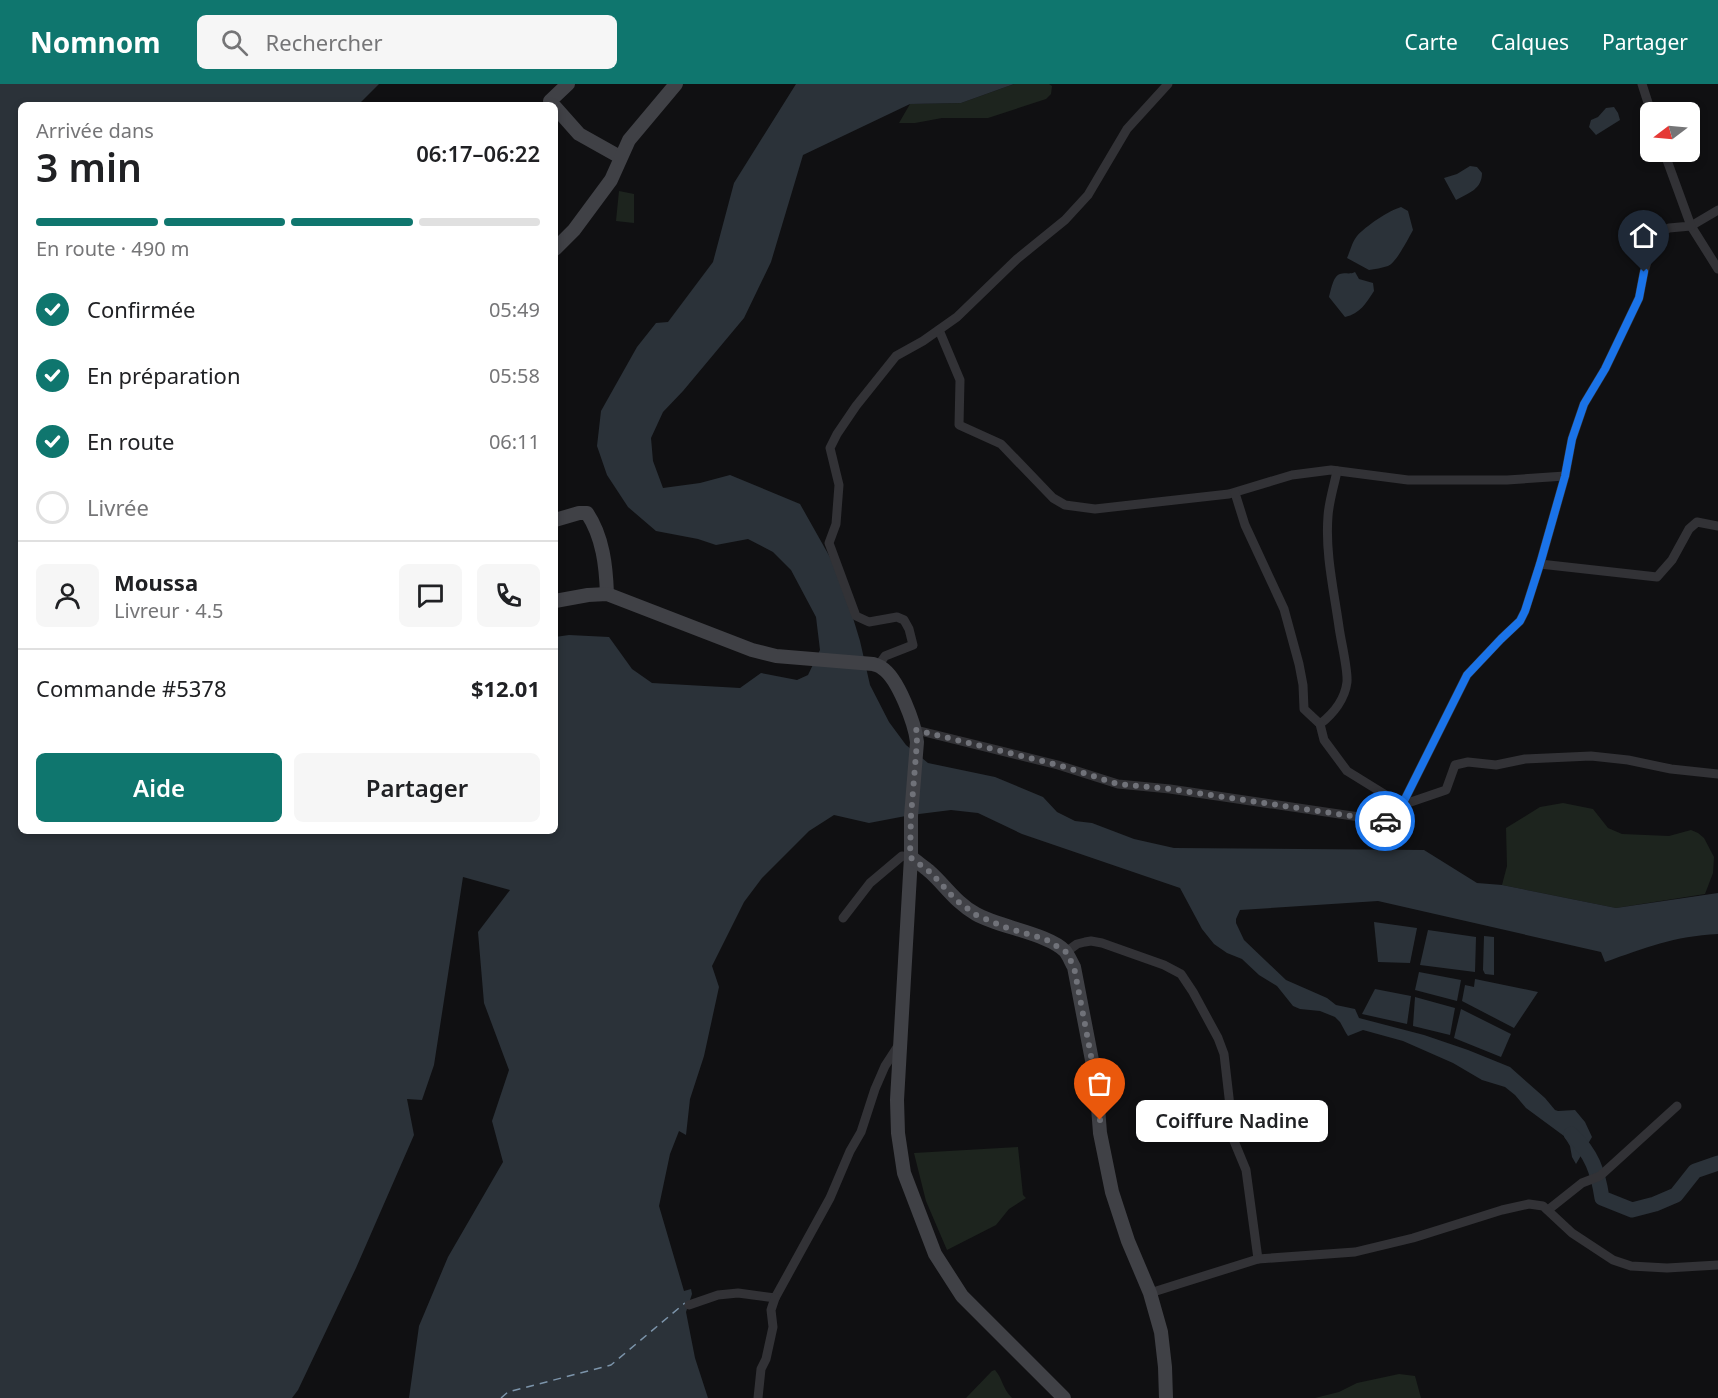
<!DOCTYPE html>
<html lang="fr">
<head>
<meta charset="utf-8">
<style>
	:root { --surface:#fff; --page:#f6f6f6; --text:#202124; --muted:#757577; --line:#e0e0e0; --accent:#0f766e }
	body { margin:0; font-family:"Noto Sans",sans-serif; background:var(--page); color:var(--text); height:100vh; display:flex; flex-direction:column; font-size:22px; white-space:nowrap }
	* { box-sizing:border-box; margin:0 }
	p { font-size:20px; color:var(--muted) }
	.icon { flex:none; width:33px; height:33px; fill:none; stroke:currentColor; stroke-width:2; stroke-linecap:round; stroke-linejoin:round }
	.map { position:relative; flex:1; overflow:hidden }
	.side { position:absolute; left:18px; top:18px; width:540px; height:732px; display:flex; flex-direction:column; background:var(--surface); border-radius:9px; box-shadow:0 3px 9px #0003 }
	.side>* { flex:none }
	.needle { width:39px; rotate:254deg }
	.fabs { position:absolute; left:1640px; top:18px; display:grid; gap:12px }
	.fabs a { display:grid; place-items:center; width:60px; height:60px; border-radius:9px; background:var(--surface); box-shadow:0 3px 9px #0003; font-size:30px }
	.pin { position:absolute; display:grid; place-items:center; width:51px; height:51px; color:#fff; margin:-62px -26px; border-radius:50% 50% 50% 0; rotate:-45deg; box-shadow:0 0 6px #0007 }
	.pin .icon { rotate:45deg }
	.courier { position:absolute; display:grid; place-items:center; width:60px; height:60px; margin:-30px; border:4px solid #1a73e8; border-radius:50%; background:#fff; color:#222; box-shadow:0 2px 8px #0007 }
	.bubble { position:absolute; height:42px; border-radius:9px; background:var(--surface); box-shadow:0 3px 9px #0003; font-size:20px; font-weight:600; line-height:42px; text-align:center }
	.overview em { font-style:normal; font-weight:600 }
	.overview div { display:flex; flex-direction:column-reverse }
	.overview { display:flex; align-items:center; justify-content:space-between; height:102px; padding:0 18px }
	h1 { font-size:39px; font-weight:600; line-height:45px }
	.bar { display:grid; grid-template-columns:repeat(4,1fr); gap:9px 6px; align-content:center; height:72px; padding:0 18px }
	.bar i { height:8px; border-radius:4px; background:var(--line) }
	.bar .active { background:var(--accent) }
	.bar p { grid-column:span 4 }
	.line { display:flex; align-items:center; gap:15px; padding:0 18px; border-top:2px solid var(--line) }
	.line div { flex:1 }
	.round { display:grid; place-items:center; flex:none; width:63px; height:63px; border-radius:9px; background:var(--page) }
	ol { padding:0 18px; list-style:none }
	li { display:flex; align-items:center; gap:18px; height:66px }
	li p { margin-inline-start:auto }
	li .icon { padding:6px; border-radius:50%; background:var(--accent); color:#fff; stroke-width:4 }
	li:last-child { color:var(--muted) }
	li i { width:33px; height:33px; border:3px solid var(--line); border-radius:50% }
	.primary-button { display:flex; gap:12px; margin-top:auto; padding:12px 18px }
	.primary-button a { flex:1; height:69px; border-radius:9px; background:var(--accent); color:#fff; font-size:24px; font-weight:600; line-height:69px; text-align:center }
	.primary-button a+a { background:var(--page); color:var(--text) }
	header { display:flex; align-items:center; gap:36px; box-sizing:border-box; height:84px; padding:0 30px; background:var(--accent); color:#fff }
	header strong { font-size:28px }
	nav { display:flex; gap:33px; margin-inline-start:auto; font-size:21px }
	.search { width:420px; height:54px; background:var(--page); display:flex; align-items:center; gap:15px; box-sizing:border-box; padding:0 21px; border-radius:9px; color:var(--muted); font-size:22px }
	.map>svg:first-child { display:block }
	.green { fill:#1d241e }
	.water { fill:#2b3239 }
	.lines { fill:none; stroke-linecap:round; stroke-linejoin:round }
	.river { stroke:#2b3239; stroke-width:15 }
	.ferry { stroke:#7c94aa; stroke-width:1.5; stroke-dasharray:8 6; stroke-linecap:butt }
	.street { stroke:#323236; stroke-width:9 }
	.secondary { stroke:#404146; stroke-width:14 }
	.done { stroke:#707279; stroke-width:6; stroke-dasharray:0 10.8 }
	.route { stroke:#1a73e8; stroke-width:8 }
</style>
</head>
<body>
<header>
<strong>Nomnom</strong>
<div class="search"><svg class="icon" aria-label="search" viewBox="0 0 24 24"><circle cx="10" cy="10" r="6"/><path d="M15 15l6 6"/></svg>Rechercher</div>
<nav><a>Carte</a><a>Calques</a><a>Partager</a></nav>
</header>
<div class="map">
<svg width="1718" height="1314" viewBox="0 0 1718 1314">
	<rect width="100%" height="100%" fill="#101012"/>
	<g class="green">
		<path d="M1014,0H1049L1052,2L1051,10L1046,15L988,34H942L915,39H899L910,20L961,19Z"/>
		<path d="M619,107L634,110V139L616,137Z"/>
		<path d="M1563,719L1593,725L1608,744L1622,750L1669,752L1691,746L1698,749L1704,754L1714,773L1713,789L1705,810L1616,824L1502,801L1507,782L1506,744L1540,723Z"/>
		<path d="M1018,1063L1023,1111L1026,1114L1009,1125L996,1141L947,1166L926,1117L914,1069Z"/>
		<path d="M995,1286C1003,1295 1002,1304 1012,1314H966L992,1287Z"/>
		<path d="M1399,1290L1415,1292L1421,1314H1315L1339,1308L1357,1299Z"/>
	</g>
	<g class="water">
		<path d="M0,0H379L358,21H21V747H555V553L569,551L609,553L632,585L652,599L740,604L761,589L797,596L808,591L820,566L816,533L791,486L773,468L748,455L716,461L698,455L656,447L628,423L607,391L597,362L601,327L637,263L656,239L668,238L713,178L734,99L796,0H1014L961,19L910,20L803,71L771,178L744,234L683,307L663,328L651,354L653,377L663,404L700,399L730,391L800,420L840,491L860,557L870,601L889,638L906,661L928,679L995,693L1043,713L1057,728L1075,737L1092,739L1134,755L1174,764L1424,766L1477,799L1502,801L1616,824L1718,809V850C1674,852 1645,864 1605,878L1601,868L1378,817L1240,826L1236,835V839L1244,856L1286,896L1327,914L1336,921L1355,925L1359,934L1424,951L1468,966L1510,983L1545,1014L1555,1026L1558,1027L1575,1026L1585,1038L1592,1053L1576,1080L1572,1073L1570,1062L1564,1052L1526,1024L1515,1011L1505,1003L1482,996L1453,979L1403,957L1363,946L1348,952L1346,949L1340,938L1335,933L1320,927L1300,925L1293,922L1277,902L1259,891L1242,875L1227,869L1214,860L1202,845L1180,804L1022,750L978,729L951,726L911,731L869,739L834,731L809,747L762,794L744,818L712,882L719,903L704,972L690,1015L686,1051L679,1047L670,1070L659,1122L684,1207L691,1205L692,1210L686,1228L695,1274L708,1314H409L419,1242L448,1173L503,1078L492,1037L509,986L484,919L478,848L510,806L463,793L434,981L422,1016L407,1015L414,1051L356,1184L298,1306L292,1314H0Z"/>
		<path d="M1614,23L1618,29L1620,36L1596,51L1589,43L1591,36L1598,33L1606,24Z"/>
		<path d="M1470,82L1477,83L1482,89C1482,105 1469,109 1456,116L1444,94L1457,90Z"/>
		<path d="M1401,123L1408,127L1413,146C1408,155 1396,179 1388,182C1382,184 1375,185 1369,186L1347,174C1350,168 1352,158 1357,152C1366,142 1388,127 1401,123Z"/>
		<path d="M1355,188L1359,195L1373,199L1374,207C1366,219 1360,230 1345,233L1329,213C1331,206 1333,192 1340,190C1345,188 1349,191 1355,188Z"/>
		<path d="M1374,838L1417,844L1410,879L1378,878Z"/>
		<path d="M1428,846L1476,853L1475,888L1420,881Z"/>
		<path d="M1484,852L1494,853V891L1485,890L1483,886Z"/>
		<path d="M1419,888L1461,896L1457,917L1415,906Z"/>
		<path d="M1475,895L1538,908L1514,944L1462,917L1465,901L1474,903Z"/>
		<path d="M1375,905L1411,912L1407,940L1362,930Z"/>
		<path d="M1415,913L1455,924L1450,951L1413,942Z"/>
		<path d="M1461,925L1511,950L1501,973L1454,954Z"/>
	</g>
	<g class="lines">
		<path class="river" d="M1571,1050C1592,1069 1598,1088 1602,1114L1632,1126L1655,1120L1676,1111L1695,1087L1718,1079"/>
		<path class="ferry" d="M501,1314L508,1308L611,1281L685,1219"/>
		<g class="street">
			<path d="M1642,0L1651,28"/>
			<path d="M1718,126L1691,142L1718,185"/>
			<path d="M939,246L960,296L959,341L1001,360L1053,414L1065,421L1095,425L1229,410L1292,391L1331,386L1408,396H1507L1565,392"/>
			<path d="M1235,409L1245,441L1284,525L1299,580L1303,601L1304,625L1320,640C1333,630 1345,615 1347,598C1348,585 1341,558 1339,543C1334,507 1325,469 1328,432C1329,417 1334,402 1337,387"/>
			<path d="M1540,480L1657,493L1672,476L1689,445L1697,438L1718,442"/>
			<path d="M878,582L885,572L913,561L909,545L904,536L897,533L869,538L856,532L829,459L836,440L839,401L830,364L837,350L856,322L896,272L923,257L957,233L1017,175L1065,136L1088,111L1127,45L1168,0"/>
			<path d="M1320,640L1324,656L1347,687L1402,721L1446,706L1455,681L1468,678L1496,681L1525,675L1591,672L1628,676L1671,685L1718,690"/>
			<path d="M916,646L1058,681L1118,700L1170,705L1393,738L1403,734L1402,721L1467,591L1501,555L1520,537L1525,527L1540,480L1565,392L1572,355L1584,320L1605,285L1639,214L1644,188L1652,161L1657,150L1669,144L1691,142L1664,68"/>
			<path d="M843,834L870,799L902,772L911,773"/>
			<path d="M1066,868L1077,860L1085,858L1091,857L1102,859L1164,881L1181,890L1193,908L1218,954L1224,970L1234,1057L1246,1086L1258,1175"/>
			<path d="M1548,1126L1582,1099L1600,1092L1677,1022"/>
			<path d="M1150,1209L1258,1175L1355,1168L1413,1154L1502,1126L1529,1120L1543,1122L1572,1149L1613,1176L1631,1182L1667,1184L1718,1181"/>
			<path d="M689,1221L718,1211L738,1209L775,1214L830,1114L850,1067L861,1048L875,1005L885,982L898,962"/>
			<path d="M758,1314L761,1285L766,1275L773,1243L771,1226L775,1214"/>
		</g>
		<g class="secondary">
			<path d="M553,21L550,17L568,0"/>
			<path d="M555,23L579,50L620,73"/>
			<path d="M555,165L574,146L611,96L629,56L676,0"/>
			<path d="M555,436L579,429H587C603,453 606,482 607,510"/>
			<path d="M555,517L588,511L607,510L752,566L776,572L873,580C876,581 880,582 882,584C898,594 915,640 917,658L911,732V773L897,1016L898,1049L904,1089L935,1170L962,1212L1064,1314"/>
			<path d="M911,773C917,778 923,782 929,787C945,801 956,819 976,830C999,843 1049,850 1065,867C1069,872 1071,878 1074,883L1096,997L1100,1049L1112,1108L1128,1157L1150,1209L1161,1248L1165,1283L1166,1314"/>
		</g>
	</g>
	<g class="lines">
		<path class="done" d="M1100,1036L1096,998L1074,883L1066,868L1045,855L1007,844L976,831L956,816L930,788L910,773L911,732L917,658L916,646L1058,681L1118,700L1170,705L1385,737"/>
		<path class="route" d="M1385,737L1393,738L1403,734L1402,721L1467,591L1501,555L1520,537L1525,527L1540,480L1565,392L1572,355L1584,320L1605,285L1639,214L1644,188"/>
	</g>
</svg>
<div class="fabs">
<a><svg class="needle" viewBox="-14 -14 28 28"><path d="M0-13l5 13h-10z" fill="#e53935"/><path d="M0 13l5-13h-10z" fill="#757577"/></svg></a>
</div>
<div class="pin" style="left:1100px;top:1036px;background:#ea580c"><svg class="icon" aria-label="bag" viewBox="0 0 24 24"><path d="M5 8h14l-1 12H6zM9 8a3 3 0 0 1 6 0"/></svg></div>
<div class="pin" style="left:1644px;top:188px;background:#1f2937"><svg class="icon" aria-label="home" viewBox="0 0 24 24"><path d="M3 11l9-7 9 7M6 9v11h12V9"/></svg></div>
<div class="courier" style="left:1385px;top:737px"><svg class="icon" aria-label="car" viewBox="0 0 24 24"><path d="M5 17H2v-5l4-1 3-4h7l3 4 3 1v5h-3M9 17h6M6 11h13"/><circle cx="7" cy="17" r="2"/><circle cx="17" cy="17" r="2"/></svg></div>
<div class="bubble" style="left:1136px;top:1016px;width:192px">Coiffure Nadine</div>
<section class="side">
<div class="overview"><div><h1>3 min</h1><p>Arrivée dans</p></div><em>06:17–06:22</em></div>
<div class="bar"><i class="active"></i><i class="active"></i><i class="active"></i><i></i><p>En route · 490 m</p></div>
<ol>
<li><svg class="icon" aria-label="check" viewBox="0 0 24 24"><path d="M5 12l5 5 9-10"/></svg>Confirmée<p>05:49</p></li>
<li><svg class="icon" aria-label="check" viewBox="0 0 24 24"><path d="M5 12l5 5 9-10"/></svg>En préparation<p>05:58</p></li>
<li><svg class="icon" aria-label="check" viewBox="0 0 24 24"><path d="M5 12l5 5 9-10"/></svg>En route<p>06:11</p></li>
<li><i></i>Livrée</li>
</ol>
<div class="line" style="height:108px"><a class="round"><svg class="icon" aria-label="person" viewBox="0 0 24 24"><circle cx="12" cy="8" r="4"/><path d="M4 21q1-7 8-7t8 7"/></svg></a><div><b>Moussa</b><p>Livreur · 4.5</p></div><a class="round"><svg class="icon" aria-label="chat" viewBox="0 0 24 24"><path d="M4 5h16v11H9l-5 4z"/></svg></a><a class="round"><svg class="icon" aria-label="phone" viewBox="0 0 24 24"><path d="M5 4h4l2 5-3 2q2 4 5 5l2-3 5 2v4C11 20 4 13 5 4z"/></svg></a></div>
<div class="line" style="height:78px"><div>Commande #5378</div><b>$12.01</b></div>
<div class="primary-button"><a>Aide</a><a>Partager</a></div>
</section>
</div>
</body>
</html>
